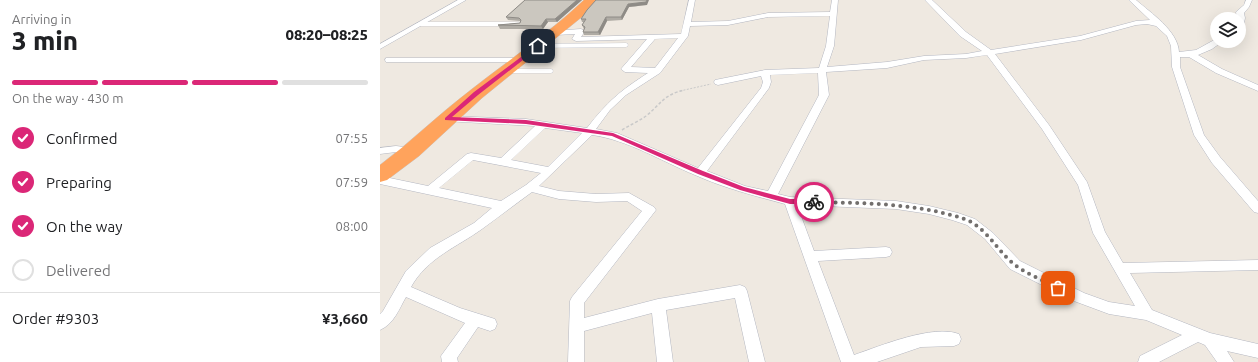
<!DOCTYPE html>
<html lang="en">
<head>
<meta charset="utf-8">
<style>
	:root { --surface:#fff; --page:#f2f2f2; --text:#202124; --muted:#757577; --line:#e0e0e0; --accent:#db2777 }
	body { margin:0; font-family:Ubuntu,sans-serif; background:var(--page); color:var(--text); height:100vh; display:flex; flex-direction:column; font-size:15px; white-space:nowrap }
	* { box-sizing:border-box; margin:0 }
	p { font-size:13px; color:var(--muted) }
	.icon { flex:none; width:22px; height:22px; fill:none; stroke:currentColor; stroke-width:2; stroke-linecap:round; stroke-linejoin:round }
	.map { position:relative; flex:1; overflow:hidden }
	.sheet { display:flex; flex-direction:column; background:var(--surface); width:380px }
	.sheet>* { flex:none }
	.controls { position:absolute; left:830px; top:12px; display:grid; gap:8px }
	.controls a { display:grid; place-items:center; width:36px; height:36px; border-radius:50%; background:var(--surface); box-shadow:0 4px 16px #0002; font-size:20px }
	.pin { position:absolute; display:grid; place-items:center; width:34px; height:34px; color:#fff; margin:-17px; border-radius:8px; box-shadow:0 2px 6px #0006 }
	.courier { position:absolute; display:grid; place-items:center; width:40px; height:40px; margin:-20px; border:3px solid #db2777; border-radius:50%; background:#fff; color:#222; box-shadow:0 1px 5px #0007 }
	.summary em { font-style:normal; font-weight:800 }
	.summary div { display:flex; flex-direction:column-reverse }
	.summary { display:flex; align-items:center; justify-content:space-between; height:68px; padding:0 12px }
	h1 { font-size:26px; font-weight:800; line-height:30px }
	.bar { display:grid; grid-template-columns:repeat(4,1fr); gap:6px 4px; align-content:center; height:48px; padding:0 12px }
	.bar i { height:5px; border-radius:3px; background:var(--line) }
	.bar .on { background:var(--accent) }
	.bar p { grid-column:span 4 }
	.line { display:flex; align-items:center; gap:10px; padding:0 12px; border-top:1px solid var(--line) }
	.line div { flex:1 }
	ol { padding:0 12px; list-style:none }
	li { display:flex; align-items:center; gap:12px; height:44px }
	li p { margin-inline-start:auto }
	li .icon { padding:4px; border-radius:50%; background:var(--accent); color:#fff; stroke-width:4 }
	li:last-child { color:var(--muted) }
	li i { width:22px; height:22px; border:2px solid var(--line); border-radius:50% }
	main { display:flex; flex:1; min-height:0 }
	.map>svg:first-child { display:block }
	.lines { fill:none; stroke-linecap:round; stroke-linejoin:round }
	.lane-casing { stroke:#b4b7c1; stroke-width:4.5 }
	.street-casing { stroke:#b4b7c1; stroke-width:1 }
	.highway-casing { stroke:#c9c9c9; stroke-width:1 }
	.path-far1 { stroke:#c9c9c9; stroke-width:1; stroke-dasharray:2 1.5; stroke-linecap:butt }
	.path { stroke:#c9c9c9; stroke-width:1.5; stroke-dasharray:3 2; stroke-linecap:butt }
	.lane { stroke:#fff; stroke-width:4 }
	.street { fill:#fff; fill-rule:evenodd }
	.highway { fill:#ffa35c; fill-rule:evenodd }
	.wall { fill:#afaba4 }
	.shaded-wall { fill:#8e8b86 }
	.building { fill:#cbc7bf; stroke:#8e8b86 }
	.route { fill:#db2777 }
	.done { stroke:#726f6d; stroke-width:4; stroke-dasharray:0 7.2 }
</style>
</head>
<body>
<main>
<section class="sheet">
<div class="summary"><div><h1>3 min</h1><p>Arriving in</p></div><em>08:20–08:25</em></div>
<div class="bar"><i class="on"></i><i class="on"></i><i class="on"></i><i></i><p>On the way · 430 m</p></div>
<ol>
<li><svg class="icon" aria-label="check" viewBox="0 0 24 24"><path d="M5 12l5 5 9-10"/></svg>Confirmed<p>07:55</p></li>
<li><svg class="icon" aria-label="check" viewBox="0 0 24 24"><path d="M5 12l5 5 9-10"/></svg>Preparing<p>07:59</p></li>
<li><svg class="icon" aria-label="check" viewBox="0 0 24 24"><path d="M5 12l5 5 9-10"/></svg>On the way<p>08:00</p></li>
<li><i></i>Delivered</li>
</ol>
<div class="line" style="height:52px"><div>Order #9303</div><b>¥3,660</b></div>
</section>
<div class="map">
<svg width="878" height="362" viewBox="0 0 878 362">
	<rect width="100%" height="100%" fill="#efe9e1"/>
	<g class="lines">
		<g class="lane-casing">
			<g id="lane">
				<path d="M41,24H139"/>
				<path d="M159,46L246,45"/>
				<path d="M130,71H171"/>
			</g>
		</g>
		<g class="street-casing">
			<g id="street">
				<path d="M78,0H86L0,49V44Z"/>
				<path d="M309,0H315L311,22L348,21L388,13L450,12L452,0H458L454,46L447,67L507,62L544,56L586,54L602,51L580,36L545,0H552L586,32L611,50L700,36L756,21L770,20L749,0H756C771,13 798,31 799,52L816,50L836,39L837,41H843L832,49L818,55L842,69L878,85V91L836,73L809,57H800V67L824,135L840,157L878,201V213L874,212L832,163L814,135L792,67L791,46L787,36L776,26L767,24L756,25L701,40L615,54L669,125L707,182L725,232L743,263L878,260V270L750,273L772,310L830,333L878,344V358L847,351L854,362H837L825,345L818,342L779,362H758L760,356L802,335L766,320L729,314L694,301L630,269L605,239L587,225L572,220L549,214L516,209L417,205L434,251L506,247L510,248L512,252L510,256L506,257L438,261L474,355C500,346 553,324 579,334L581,339L579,344L574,346L541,347L497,362H461L405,204C375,196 344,188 315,175C281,161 248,140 212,135L159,186L179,191L216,194L249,193L274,207L276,210L204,303V318L278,299L360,285L365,287L367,291L385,362H369L355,298L286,310L293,362H277L272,313L204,331V362H188L190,301L192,297L262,211L247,201L216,202L179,199L152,192C135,204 119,217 102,229C77,247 47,258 31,287L80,308L115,319L117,324L115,329L110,331L98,327L77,358L78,362H62L61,356L85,323L26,297C19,309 14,324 0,330V314L3,311L26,271L50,248L94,223L112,208L0,184V176L48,186L87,154L91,153L121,158L155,126L64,121L62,119L64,117L67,116L146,119L207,128C228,101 240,91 268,73L245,72L241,69L267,39L196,41L192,39L195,34L175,35L171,33L172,31L201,29L205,31L201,37L301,34ZM450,16L446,46L439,68L385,70L335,80L334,82L335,84L338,85L381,76L383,82L381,88L318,168L237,133L216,129L230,110L246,95L280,73L308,36L310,26L348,25L388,17ZM298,38L275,68L251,67L275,39ZM607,55L662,129L698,185L713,233L755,306L729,302L704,293L640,261L613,233L595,219L578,213L549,206L516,201L410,197L398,194L449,95L446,72L507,68L544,60L586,58ZM438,73L439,95L388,191L365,186L327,171L389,88L391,82L390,75ZM165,128L202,133L168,167L131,160ZM93,160L161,173L146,185L121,201L59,188Z"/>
				<path d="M866,0H872L869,7L864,13L865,18L863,28L859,30V19H857L856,12L864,5Z"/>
				<path d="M6,58H140L144,60L140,62H6L5,60Z"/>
				<path d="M16,146L32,148L37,151L32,154L16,152L0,154V148Z"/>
			</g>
		</g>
		<g class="highway-casing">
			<path id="highway" d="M204,0H218L203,16L102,98L39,156L7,180L0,182V165C32,141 60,113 92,89C129,60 169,33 204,0Z"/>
		</g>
		<path class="path-far1" d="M300,91L331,84"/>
		<path class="path" d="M242,130C250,125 259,121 266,116C281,104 283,95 304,90"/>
		<use href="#lane" class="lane"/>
		<use href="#street" class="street"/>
		<use href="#highway" class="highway"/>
	</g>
	<g class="wall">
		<path d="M145,0H202L177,22H168L163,29H120L118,25L140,23V21L128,20L126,17Z"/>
		<path d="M267,5L249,7L242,20L227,21L220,35H204L203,32L204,29L202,25L204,22H202L201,19L207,10Z"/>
	</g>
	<g class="shaded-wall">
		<path d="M197,0H202L177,22L175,19Z"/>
		<path d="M267,0H269L267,5L249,7L242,20L241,17L248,4Z"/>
		<path d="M226,17L227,21L220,35L218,32Z"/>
		<path d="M166,19L168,22L163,29L161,26Z"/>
	</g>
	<g class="building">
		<path d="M145,0H197L175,19H166L161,26L118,25L140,23L141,20L139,18L126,17Z"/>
		<path d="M216,0H267L266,2L248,4L241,17H226L218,32H203L205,27L202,25L206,19H201L207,10Z"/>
	</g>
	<path class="route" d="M157,45L161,46L98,95L72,117L146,120L233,133L323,171L364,187L410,199H434L438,202L434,204H410L360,190L318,174L232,136L146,124L65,120V118L94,92Z"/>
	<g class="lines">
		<path class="done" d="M434,202C476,203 518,203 559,212C570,215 582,217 591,222C610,233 619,253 635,265C647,274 664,281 678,288"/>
	</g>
</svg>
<div class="controls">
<a><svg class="icon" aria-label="layers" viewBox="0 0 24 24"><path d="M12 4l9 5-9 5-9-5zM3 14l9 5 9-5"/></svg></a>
</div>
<div class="pin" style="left:678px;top:288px;background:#ea580c"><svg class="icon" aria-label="bag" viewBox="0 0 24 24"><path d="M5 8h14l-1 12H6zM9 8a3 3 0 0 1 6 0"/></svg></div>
<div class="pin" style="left:158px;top:46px;background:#1f2937"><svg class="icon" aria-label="home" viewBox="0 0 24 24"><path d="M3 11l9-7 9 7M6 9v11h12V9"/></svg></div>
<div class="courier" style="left:434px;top:202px"><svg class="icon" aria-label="bike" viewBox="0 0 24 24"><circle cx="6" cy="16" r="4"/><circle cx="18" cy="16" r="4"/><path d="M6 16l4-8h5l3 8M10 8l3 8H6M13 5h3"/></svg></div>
</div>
</main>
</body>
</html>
